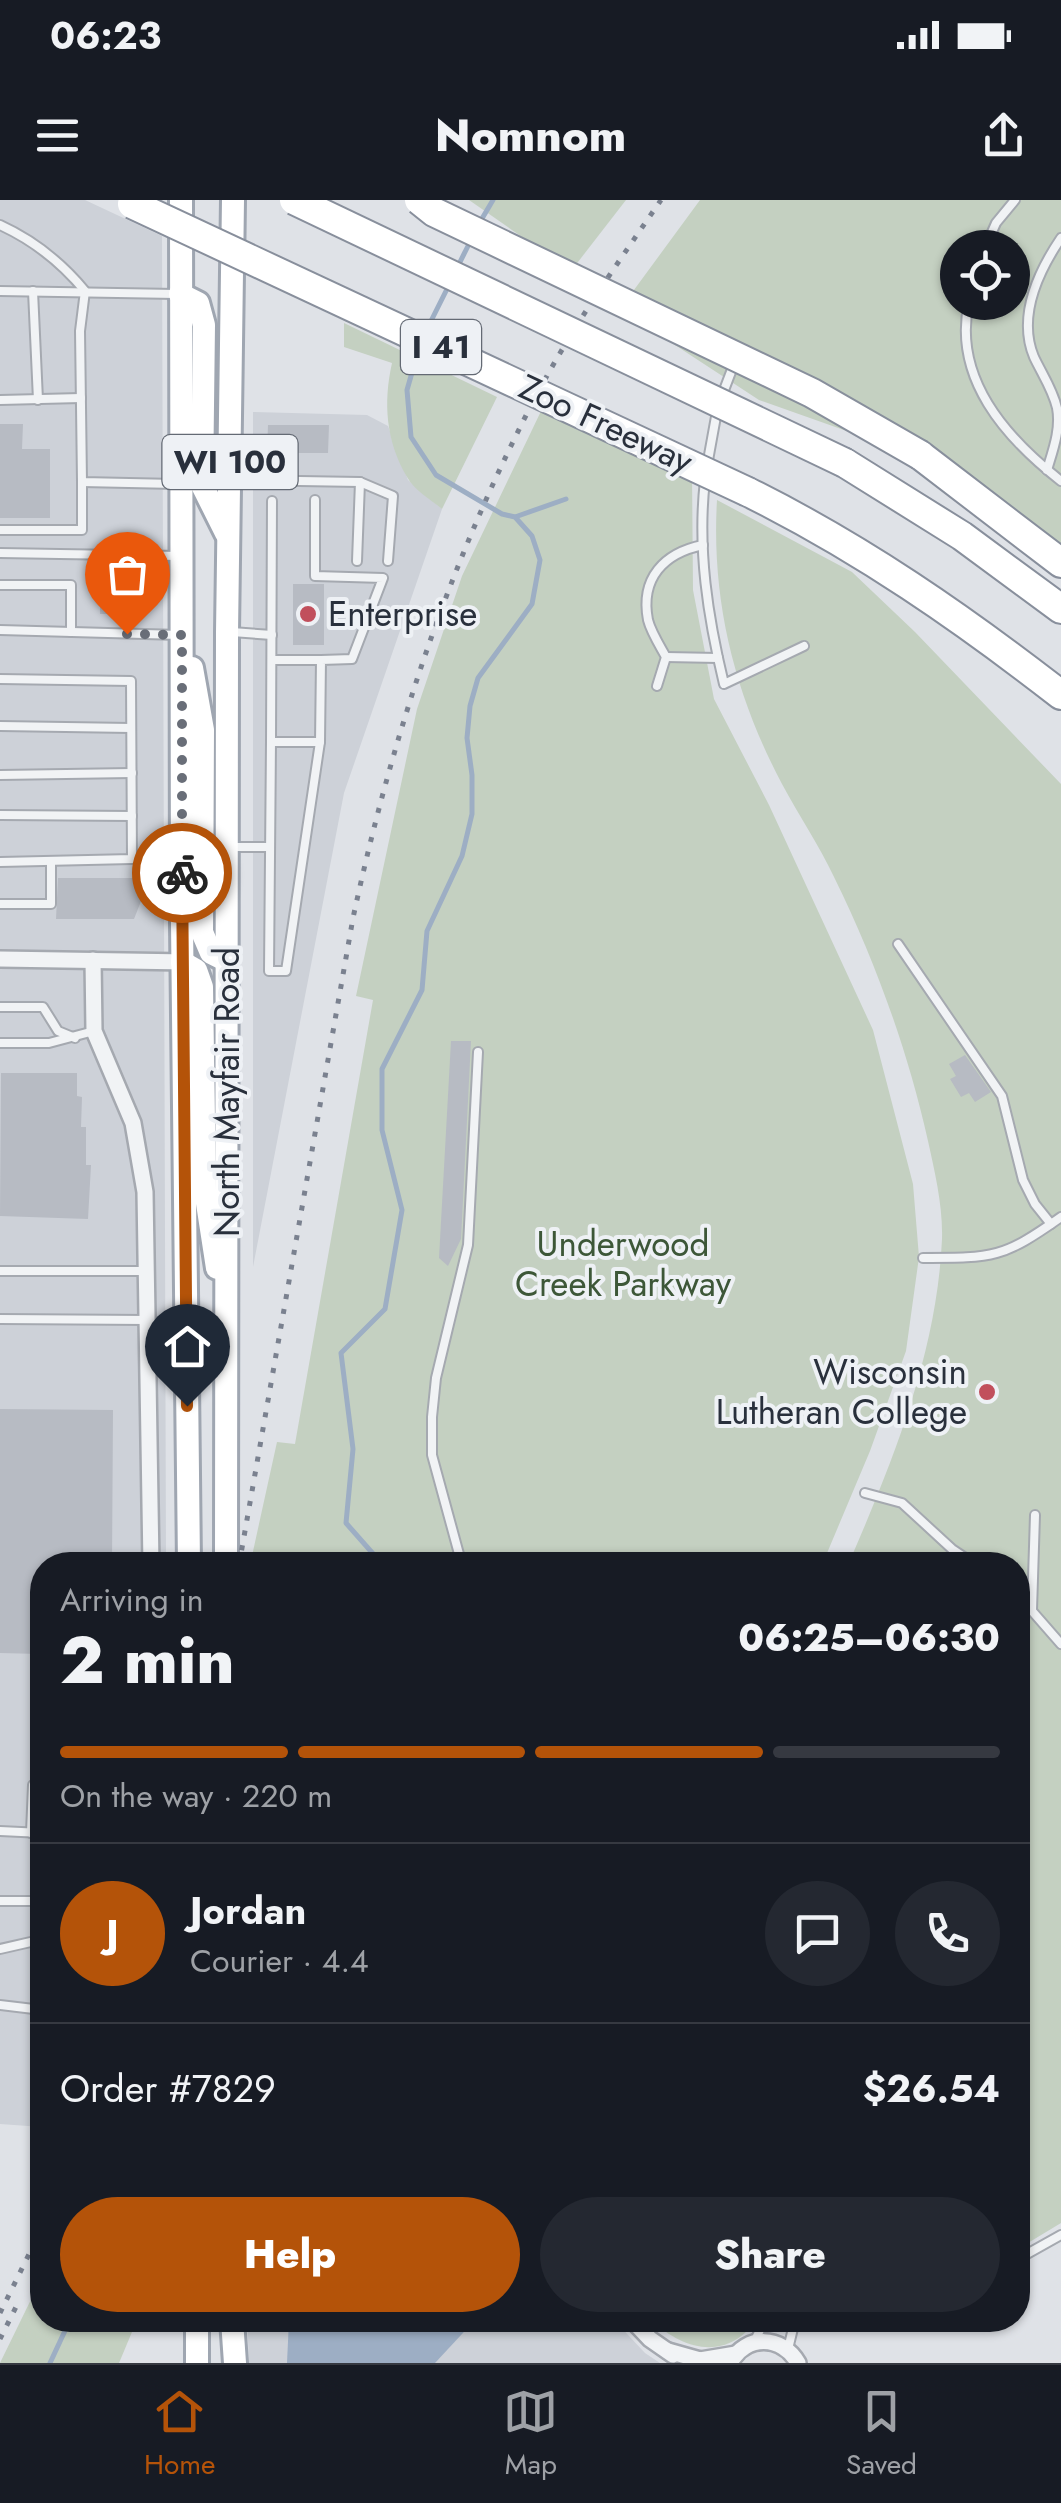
<!DOCTYPE html>
<html lang="en">
<head>
<meta charset="utf-8">
<style>
	:root { --surface:#171b24; --page:#242831; --text:#f1f3f6; --muted:#9ea1a6; --line:#363941; --accent:#b45309 }
	body { margin:0; font-family:Jost,sans-serif; background:var(--page); color:var(--text); height:100vh; display:flex; flex-direction:column; font-size:38px; white-space:nowrap }
	* { box-sizing:border-box; margin:0 }
	p { font-size:32px; color:var(--muted) }
	.icon { flex:none; width:55px; height:55px; fill:none; stroke:currentColor; stroke-width:2; stroke-linecap:round; stroke-linejoin:round }
	.map { position:relative; flex:1; overflow:hidden }
	.side { position:absolute; left:30px; top:1352px; width:1000px; height:780px; display:flex; flex-direction:column; background:var(--surface); border-radius:40px; box-shadow:0 2px 8px #0004 }
	.side>* { flex:none }
	.buttons { position:absolute; left:940px; top:30px; display:grid; gap:20px }
	.buttons a { display:grid; place-items:center; width:90px; height:90px; border-radius:50%; background:var(--surface); box-shadow:0 2px 8px #0004; font-size:50px }
	.pin { position:absolute; display:grid; place-items:center; width:85px; height:85px; color:#fff; margin:-102px -42px; border-radius:50% 50% 50% 0; rotate:-45deg; box-shadow:0 0 10px #0007 }
	.pin .icon { rotate:45deg }
	.courier { position:absolute; display:grid; place-items:center; width:100px; height:100px; margin:-50px; border:8px solid #b45309; border-radius:50%; background:#fff; color:#222; box-shadow:0 2px 12px #0007 }
	.headline em { font-style:normal; font-weight:800 }
	.headline div { display:flex; flex-direction:column-reverse }
	.headline { display:flex; align-items:center; justify-content:space-between; height:170px; padding:0 30px }
	h1 { font-size:65px; font-weight:800; line-height:75px }
	.bar { display:grid; grid-template-columns:repeat(4,1fr); gap:15px 10px; align-content:center; height:120px; padding:0 30px }
	.bar i { height:12px; border-radius:8px; background:var(--line) }
	.bar .current { background:var(--accent) }
	.bar p { grid-column:span 4 }
	.line { display:flex; align-items:center; gap:25px; padding:0 30px; border-top:2px solid var(--line) }
	.line div { flex:1 }
	.round { display:grid; place-items:center; flex:none; width:105px; height:105px; border-radius:52px; background:var(--page) }
	.primary-button { display:flex; gap:20px; margin-top:auto; padding:20px 30px }
	.primary-button a { flex:1; height:115px; border-radius:60px; background:var(--accent); color:#fff; font-size:40px; font-weight:800; line-height:115px; text-align:center }
	.primary-button a+a { background:var(--page); color:var(--text) }
	.status { display:flex; justify-content:space-between; align-items:center; height:70px; padding:0 50px; background:var(--surface); direction:ltr }
	.status svg { height:28px; fill:currentColor }
	header { display:flex; justify-content:space-between; align-items:center; height:130px; padding:0 30px; background:var(--surface); font-size:45px; font-weight:800 }
	.tab-bar { display:flex; justify-content:space-around; align-items:center; height:140px; border-top:2px solid var(--line); background:var(--surface); font-size:28px; color:var(--muted) }
	.tab-bar a { display:grid; justify-items:center; gap:5px }
	.tab-bar .current { color:var(--accent) }
	.map>svg:first-child { display:block }
	.built { fill:#cdd1d8 }
	.green { fill:#c4d0c1; fill-rule:evenodd }
	.water { fill:#9daec4 }
	.lines { fill:none; stroke-linecap:round; stroke-linejoin:round }
	.stream { stroke:#9daec4; stroke-width:5 }
	.building { fill:#b7bbc3 }
	.service-casing { stroke:#a5a9b0; stroke-width:12 }
	.minor-casing { stroke:#a5a9b0; stroke-width:20 }
	.primary-casing { stroke:#9fa6b1; stroke-width:28 }
	.motorway-casing { stroke:#888f9c; stroke-width:32 }
	.service { stroke:#f1f3f5; stroke-width:8 }
	.minor { stroke:#f1f3f5; stroke-width:15 }
	.primary { stroke:#fff; stroke-width:22 }
	.motorway { stroke:#fff; stroke-width:28 }
	.rail { stroke:#7a818f; stroke-width:5; stroke-dasharray:5 10; stroke-linecap:butt }
	.motorway-bridge-casing { stroke:#888f9c; stroke-width:32; stroke-linecap:butt }
	.motorway-bridge { stroke:#fff; stroke-width:28 }
	.done { stroke:#696e78; stroke-width:10; stroke-dasharray:0 18 }
	.route { stroke:#b45309; stroke-width:12 }
	.poi-dot { fill:#c14f5c; stroke:#eef1f5; stroke-width:4 }
	.labels { text-anchor:middle; dominant-baseline:central; stroke-width:8; stroke-linejoin:round; paint-order:stroke }
	.shield { fill:#eef1f5; stroke:#646a74; stroke-width:2.5 }
	.shield-label { font-size:32px; font-weight:bold; fill:#29303c }
	.street-label { font-size:35px; fill:#29303c; stroke:#eef1f5 }
	.poi-label { font-size:35px; fill:#29303c; stroke:#eef1f5; text-anchor:start }
	.park-label { font-size:35px; fill:#3d5738; stroke:#eef1f5 }
</style>
</head>
<body>
<div class="status"><b>06:23</b><svg viewBox="0 0 49 12"><path d="M0 12V9h3v3zM5 12V6h3v6zM10 12V3h3v9zM15 12V0h3v12zM26 1h20v11H26zM47 4h2v5h-2z"/></svg></div>
<header><svg class="icon" aria-label="menu" viewBox="0 0 24 24"><path d="M4 6h16M4 12h16M4 18h16"/></svg>Nomnom<svg class="icon" aria-label="share" viewBox="0 0 24 24"><path d="M12 15V3M7 8l5-5 5 5M5 13v7h14v-7"/></svg></header>
<div class="map">
<svg width="1061" height="2163" viewBox="0 0 1061 2163">
	<rect width="100%" height="100%" fill="#dfe2e7"/>
	<g class="built">
		<path d="M0,0H85L162,36L166,1365H42V1927L0,1924Z"/>
		<path d="M253,212L367,215L388,226L408,280L442,309L344,593L253,1067Z"/>
		<path d="M247,2120H614L645,2153L660,2163H249Z"/>
	</g>
	<g class="green">
		<path d="M469,0H626L571,71Z"/>
		<path d="M700,0H1061V358L872,240L759,200L620,109ZM958,48H1012V102H958Z"/>
		<path d="M344,123L497,197L442,309C431,300 414,290 407,277C386,241 383,203 392,163L344,147Z"/>
		<path d="M543,207L692,273L693,390L714,499L769,605L873,830L913,984L919,1057L906,1151L870,1251L822,1365H250L277,1242L295,1244L373,800L356,796L417,509L462,376Z"/>
		<path d="M717,300L852,372L915,432L1061,584V2023L1018,2049V1365H848C893,1261 937,1153 942,1039C943,1006 935,973 928,941C908,851 875,760 834,677C819,645 799,616 782,584C735,495 711,401 717,300Z"/>
		<path d="M42,2077V2120H137L119,2163H0Z"/>
		<path d="M652,2120H756C728,2161 683,2151 652,2120Z"/>
	</g>
	<path class="water" d="M289,2120H475L435,2163H287Z"/>
	<g class="lines">
		<g class="stream">
			<path d="M480,22L493,0"/>
			<path d="M458,66L471,40"/>
			<path d="M427,129L449,85"/>
			<path d="M515,317L566,299"/>
			<path d="M383,1365L346,1323L353,1249L341,1153L385,1109L402,1010L382,930V869L422,790L427,731L462,656L472,614V575L467,538L470,506L478,478L532,404L540,360L532,336L515,317L502,314L436,275L411,237L407,190L419,148"/>
			<path d="M50,2163L70,2120"/>
		</g>
	</g>
	<g class="building">
		<path d="M0,224H23L22,249H50V318H0Z"/>
		<path d="M268,225H329L328,253H267Z"/>
		<path d="M100,375H145L144,414H100Z"/>
		<rect x="293" y="384" width="31" height="61"/>
		<path d="M58,678H143V696L134,719H56Z"/>
		<path d="M451,841H471L461,1039L448,1066L439,1058Z"/>
		<path d="M965,855L991,892L975,902L969,893L961,897L950,879L956,876L949,864Z"/>
		<path d="M1,873H77V896L82,897L81,927H86V965H91L88,1019L0,1016Z"/>
		<path d="M0,1209L113,1210L112,1365H42L39,1454L0,1453Z"/>
	</g>
	<g class="lines">
		<g class="service-casing">
			<g id="service">
				<path d="M0,25C35,41 61,62 85,91L80,131L82,282L176,284"/>
				<path d="M985,48L996,23L1015,0"/>
				<path d="M0,91L176,94"/>
				<path d="M33,91L38,200"/>
				<path d="M969,102C952,178 1006,238 1061,281"/>
				<path d="M721,198L734,164"/>
				<path d="M0,200L81,198"/>
				<path d="M707,266L717,211"/>
				<path d="M1047,270C1053,250 1061,229 1057,208C1053,190 1042,174 1034,157C1017,116 1038,72 1061,38"/>
				<path d="M235,280L360,282L393,296L388,361"/>
				<path d="M705,280C697,349 708,418 724,484L804,446"/>
				<path d="M272,301L271,542H320L321,460L352,459L383,378L315,376V300"/>
				<path d="M0,330H82V282"/>
				<path d="M0,353L180,356"/>
				<path d="M357,361L360,282"/>
				<path d="M0,385H71V432"/>
				<path d="M0,430L180,435"/>
				<path d="M232,432L272,435"/>
				<path d="M666,457L718,458"/>
				<path d="M272,460H321"/>
				<path d="M0,479L131,481L132,659L0,662"/>
				<path d="M657,486L666,457C660,446 651,432 648,420C640,378 664,353 703,345"/>
				<path d="M0,526L131,528"/>
				<path d="M271,542L269,771H286L320,542"/>
				<path d="M0,575L132,573"/>
				<path d="M0,615L132,616"/>
				<path d="M230,647H270"/>
				<path d="M0,704H51V661"/>
				<path d="M898,744L1002,896L1023,980L1035,1004L1051,1024"/>
				<path d="M0,807H43L58,831L75,838"/>
				<path d="M0,843H49L94,831"/>
				<path d="M923,1058C994,1058 1003,1058 1061,1017"/>
				<path d="M0,1071H148"/>
				<path d="M0,1119L148,1120"/>
				<path d="M865,1293L902,1303L952,1349L976,1365"/>
				<path d="M462,1365L432,1255V1217L436,1178L468,1045L478,852"/>
				<path d="M1018,1395L1061,1444"/>
				<path d="M1032,1410L1035,1315"/>
				<path d="M0,1631L42,1633"/>
				<path d="M31,1633L33,1585L42,1586"/>
				<path d="M0,1701H42"/>
				<path d="M0,1749L35,1741L42,1735"/>
				<path d="M0,1805L42,1810"/>
				<path d="M1018,2059L1061,2035"/>
				<path d="M754,2142L765,2120"/>
				<path d="M788,2149L795,2120"/>
			</g>
		</g>
		<g class="minor-casing">
			<g id="minor">
				<path d="M0,759L188,762"/>
				<path d="M93,760L94,831L133,923L145,992L151,1365"/>
				<path d="M632,2120L650,2139L673,2155"/>
				<path d="M668,2151L700,2160L736,2154"/>
				<path d="M730,2163C746,2134 782,2135 798,2163"/>
			</g>
		</g>
		<g class="primary-casing">
			<g id="primary">
				<path d="M181,0L182,723L189,1365"/>
				<path d="M180,94L198,103L204,125L202,285L226,333"/>
				<path d="M192,468L203,530L202,732L211,753L227,761"/>
				<path d="M182,762L196,770L202,787L205,990L217,1068"/>
				<path d="M226,1365L227,432L233,0"/>
				<path d="M197,2120V2163"/>
				<path d="M232,2120L235,2163"/>
			</g>
		</g>
		<g class="motorway-casing">
			<g id="motorway">
				<path d="M920,255L1061,363"/>
				<path d="M845,263L962,336L1061,409"/>
				<path d="M748,292C861,348 962,418 1061,495"/>
			</g>
		</g>
		<use href="#service" class="service"/>
		<use href="#minor" class="minor"/>
		<use href="#primary" class="primary"/>
		<use href="#motorway" class="motorway"/>
		<g class="rail">
			<path d="M239,1365L353,718C392,536 449,363 535,198C571,129 617,64 661,0"/>
			<path d="M0,2113L42,2028"/>
			<path d="M0,2139L18,2103"/>
		</g>
		<g class="motorway-bridge-casing">
			<g id="motorway-bridge">
				<path d="M294,0L845,263"/>
				<path d="M419,0L434,12L812,193L920,255"/>
				<path d="M132,4L748,292"/>
			</g>
		</g>
		<use href="#motorway-bridge" class="motorway-bridge"/>
	</g>
	<g class="lines">
		<path class="done" d="M127,434L182,435V673"/>
		<path class="route" d="M182,673L187,1206"/>
	</g>
	<g class="poi-dot">
		<circle cx="308" cy="414" r="10"/>
		<circle cx="987" cy="1192" r="10"/>
	</g>
	<g class="labels">
		<g class="shield">
			<rect x="401" y="120" width="80" height="54" rx="8"/>
			<rect x="162.5" y="235" width="135" height="54" rx="8"/>
		</g>
		<g class="shield-label">
			<text x="441" y="147">I 41</text>
			<text x="230" y="262">WI 100</text>
		</g>
		<g class="street-label">
			<text transform="translate(606 224) rotate(25)">Zoo Freeway</text>
			<text transform="translate(227 892) rotate(-90)">North Mayfair Road</text>
		</g>
		<g class="poi-label">
			<text x="328" y="414">Enterprise</text>
			<text x="967" y="1172" text-anchor="end">Wisconsin<tspan x="967" dy="40">Lutheran College</tspan></text>
		</g>
		<g class="park-label">
			<text x="623" y="1044">Underwood<tspan x="623" dy="40">Creek Parkway</tspan></text>
		</g>
	</g>
</svg>
<div class="buttons">
<a><svg class="icon" aria-label="locate" viewBox="0 0 24 24"><circle cx="12" cy="12" r="6"/><path d="M12 2v4M12 18v4M2 12h4M18 12h4"/></svg></a>
</div>
<div class="pin" style="left:127px;top:434px;background:#ea580c"><svg class="icon" aria-label="bag" viewBox="0 0 24 24"><path d="M5 8h14l-1 12H6zM9 8a3 3 0 0 1 6 0"/></svg></div>
<div class="pin" style="left:187px;top:1206px;background:#1f2937"><svg class="icon" aria-label="home" viewBox="0 0 24 24"><path d="M3 11l9-7 9 7M6 9v11h12V9"/></svg></div>
<div class="courier" style="left:182px;top:673px"><svg class="icon" aria-label="bike" viewBox="0 0 24 24"><circle cx="6" cy="16" r="4"/><circle cx="18" cy="16" r="4"/><path d="M6 16l4-8h5l3 8M10 8l3 8H6M13 5h3"/></svg></div>
<section class="side">
<div class="headline"><div><h1>2 min</h1><p>Arriving in</p></div><em>06:25–06:30</em></div>
<div class="bar"><i class="current"></i><i class="current"></i><i class="current"></i><i></i><p>On the way · 220 m</p></div>
<div class="line" style="height:180px"><b class="round" style="background:var(--accent);color:#fff">J</b><div><b>Jordan</b><p>Courier · 4.4</p></div><a class="round"><svg class="icon" aria-label="chat" viewBox="0 0 24 24"><path d="M4 5h16v11H9l-5 4z"/></svg></a><a class="round"><svg class="icon" aria-label="phone" viewBox="0 0 24 24"><path d="M5 4h4l2 5-3 2q2 4 5 5l2-3 5 2v4C11 20 4 13 5 4z"/></svg></a></div>
<div class="line" style="height:130px"><div>Order #7829</div><b>$26.54</b></div>
<div class="primary-button"><a>Help</a><a>Share</a></div>
</section>
</div>
<nav class="tab-bar">
<a class="current"><svg class="icon" aria-label="home" viewBox="0 0 24 24"><path d="M3 11l9-7 9 7M6 9v11h12V9"/></svg>Home</a>
<a><svg class="icon" aria-label="map" viewBox="0 0 24 24"><path d="M3 6l6-2 6 2 6-2v14l-6 2-6-2-6 2zM9 4v14M15 6v14"/></svg>Map</a>
<a><svg class="icon" aria-label="saved" viewBox="0 0 24 24"><path d="M7 4h10v16l-5-4-5 4z"/></svg>Saved</a>
</nav>
</body>
</html>
